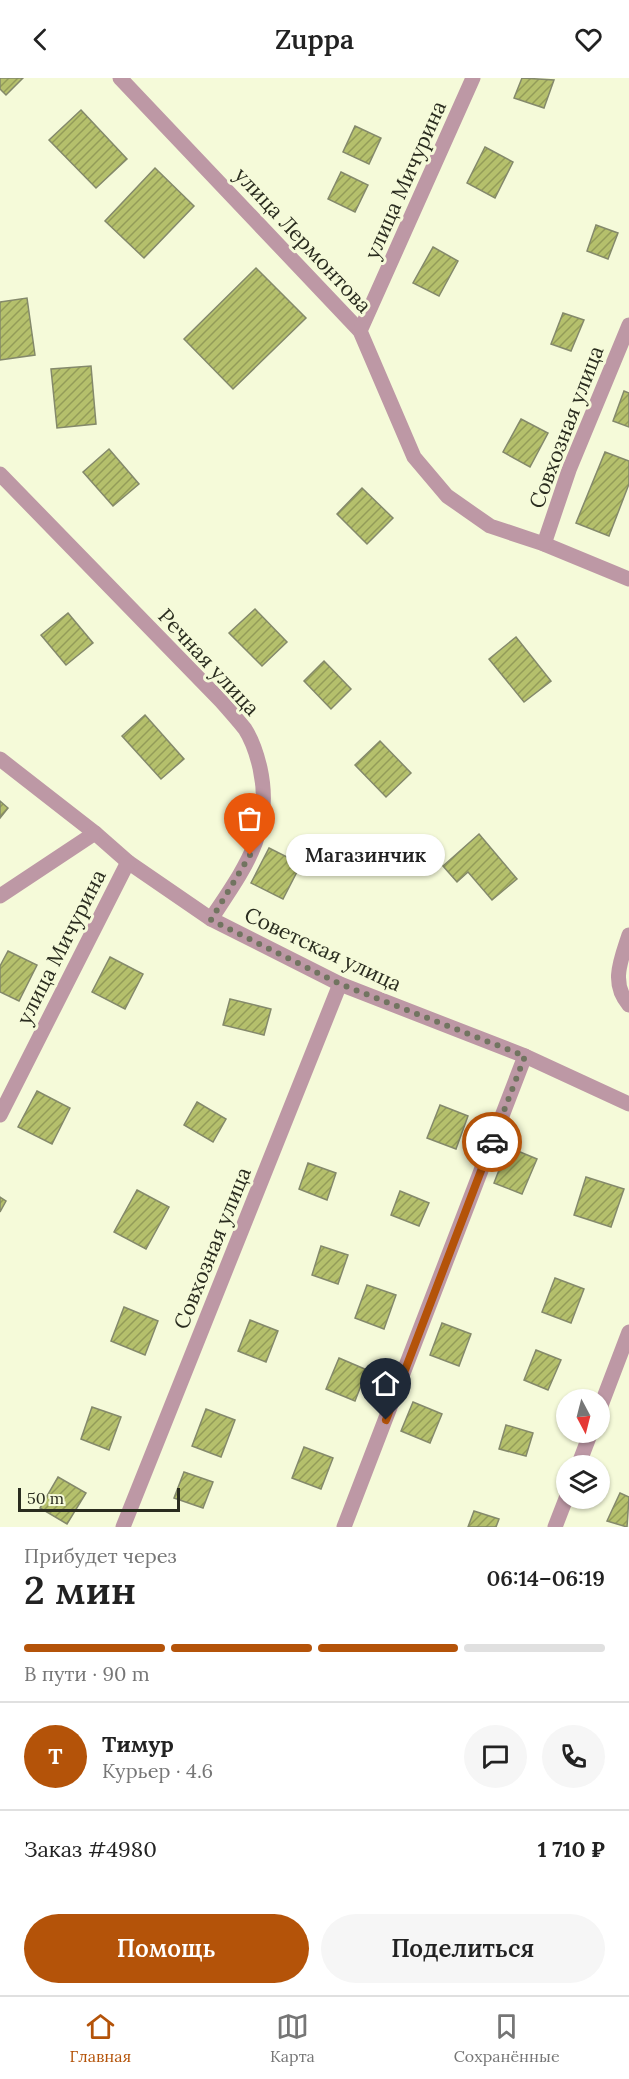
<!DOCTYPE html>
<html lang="ru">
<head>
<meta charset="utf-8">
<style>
	:root { --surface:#fff; --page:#f6f6f6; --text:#222; --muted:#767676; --line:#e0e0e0; --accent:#b45309 }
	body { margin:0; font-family:Lora,serif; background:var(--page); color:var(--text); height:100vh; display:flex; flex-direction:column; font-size:22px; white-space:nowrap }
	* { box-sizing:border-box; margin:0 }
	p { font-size:20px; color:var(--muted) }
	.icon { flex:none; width:33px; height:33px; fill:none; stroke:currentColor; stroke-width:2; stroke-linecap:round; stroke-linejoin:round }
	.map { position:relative; height:1449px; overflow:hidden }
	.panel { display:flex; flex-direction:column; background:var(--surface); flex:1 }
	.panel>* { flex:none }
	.needle { width:39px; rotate:173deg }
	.tools { position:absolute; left:556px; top:1311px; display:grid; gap:12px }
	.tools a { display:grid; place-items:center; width:54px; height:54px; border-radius:50%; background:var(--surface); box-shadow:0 2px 4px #0004; font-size:30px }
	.scale { position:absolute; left:18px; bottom:15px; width:162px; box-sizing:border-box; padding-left:6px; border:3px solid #2a2c1f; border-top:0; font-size:16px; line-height:21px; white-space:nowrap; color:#2a2c1f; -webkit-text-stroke:4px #f5fad9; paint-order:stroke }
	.pin { position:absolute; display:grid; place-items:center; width:51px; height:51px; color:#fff; margin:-62px -26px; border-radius:50% 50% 50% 0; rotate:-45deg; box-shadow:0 0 6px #0007 }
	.pin .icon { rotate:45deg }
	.courier { position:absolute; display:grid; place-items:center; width:60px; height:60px; margin:-30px; border:4px solid #b45309; border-radius:50%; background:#fff; color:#222; box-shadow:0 2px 8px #0007 }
	.bubble { position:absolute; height:42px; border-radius:21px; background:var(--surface); box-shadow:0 2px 4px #0004; font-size:20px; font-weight:600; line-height:42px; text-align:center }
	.summary em { font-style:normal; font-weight:600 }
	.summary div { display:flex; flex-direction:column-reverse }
	.summary { display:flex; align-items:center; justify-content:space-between; height:102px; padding:0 24px }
	h1 { font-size:39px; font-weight:600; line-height:45px }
	.bar { display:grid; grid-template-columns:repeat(4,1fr); gap:9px 6px; align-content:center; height:72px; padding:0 24px }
	.bar i { height:8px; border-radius:4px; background:var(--line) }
	.bar .active { background:var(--accent) }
	.bar p { grid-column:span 4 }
	.line { display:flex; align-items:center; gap:15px; padding:0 24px; border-top:2px solid var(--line) }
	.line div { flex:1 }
	.round { display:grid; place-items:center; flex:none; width:63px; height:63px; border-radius:32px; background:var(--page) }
	.cta { display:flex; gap:12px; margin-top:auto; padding:12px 24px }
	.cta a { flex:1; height:69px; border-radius:36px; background:var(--accent); color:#fff; font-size:24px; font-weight:600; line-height:69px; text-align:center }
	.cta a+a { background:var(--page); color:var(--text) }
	header { display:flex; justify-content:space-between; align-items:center; height:78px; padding:0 24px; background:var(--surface); font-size:27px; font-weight:600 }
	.menu { display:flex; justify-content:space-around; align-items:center; height:84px; border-top:2px solid var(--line); background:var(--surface); font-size:16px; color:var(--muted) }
	.menu a { display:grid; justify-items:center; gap:3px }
	.menu .active { color:var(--accent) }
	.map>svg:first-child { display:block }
	.building { fill:url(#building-hatch); stroke:#84896b; stroke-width:1.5 }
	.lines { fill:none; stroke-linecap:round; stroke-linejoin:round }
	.minor { stroke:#bd98a5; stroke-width:15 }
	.done { stroke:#717460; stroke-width:6; stroke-dasharray:0 10.8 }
	.route { stroke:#b45309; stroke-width:8 }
	.labels { text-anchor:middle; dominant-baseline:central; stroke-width:6; stroke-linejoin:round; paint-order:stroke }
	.street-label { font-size:21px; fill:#2a2c1f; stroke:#f5fad9 }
</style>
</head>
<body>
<header><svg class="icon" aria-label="back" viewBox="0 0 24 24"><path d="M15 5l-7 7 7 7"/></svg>Zuppa<svg class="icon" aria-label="heart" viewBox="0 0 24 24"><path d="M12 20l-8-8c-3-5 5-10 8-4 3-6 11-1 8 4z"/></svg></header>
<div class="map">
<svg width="629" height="1449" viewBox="0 0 629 1449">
	<defs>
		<pattern id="building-hatch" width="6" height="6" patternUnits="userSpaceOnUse" patternTransform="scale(1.5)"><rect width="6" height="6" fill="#b5c06c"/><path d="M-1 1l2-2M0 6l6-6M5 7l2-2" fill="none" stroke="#939c58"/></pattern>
	</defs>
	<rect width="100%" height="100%" fill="#f5fad9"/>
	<g class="building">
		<path d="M0,0H23L6,17L0,11Z"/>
		<path d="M522,0L554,2L544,30L514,20Z"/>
		<path d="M81,32L127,81L96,110L49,62Z"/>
		<path d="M355,48L381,60L369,86L343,74Z"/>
		<path d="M485,69L513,84L495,120L467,105Z"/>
		<path d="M155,90L194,128L144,180L105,143Z"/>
		<path d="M341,94L368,107L355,134L328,121Z"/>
		<path d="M596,147L618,155L608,181L587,173Z"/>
		<path d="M433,169L458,183L439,218L413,205Z"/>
		<path d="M256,190L306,240L233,311L184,261Z"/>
		<path d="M27,220L35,277L0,282V224Z"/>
		<path d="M563,235L584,242L571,273L551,266Z"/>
		<path d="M91,288L96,346L57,350L51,291Z"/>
		<path d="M624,313L629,315V349L613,343Z"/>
		<path d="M521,341L548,355L530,389L503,374Z"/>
		<path d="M109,371L139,406L113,428L83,394Z"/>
		<path d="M605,374L629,383V406L609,458L576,445Z"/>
		<path d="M362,410L393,440L367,466L337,436Z"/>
		<path d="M255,531L287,564L262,588L229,555Z"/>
		<path d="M68,535L93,565L66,587L41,557Z"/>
		<path d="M516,559L551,603L524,624L489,581Z"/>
		<path d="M324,583L351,611L331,631L304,603Z"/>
		<path d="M145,637L184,681L161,701L122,658Z"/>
		<path d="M380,663L411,695L386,719L355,687Z"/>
		<path d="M0,723L8,730L0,740Z"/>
		<path d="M479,756L517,801L492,822L468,794L457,804L443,788Z"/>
		<path d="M269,770L301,786L283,821L251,805Z"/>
		<path d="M8,873L37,887L19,923L0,914V888Z"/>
		<path d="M110,879L143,896L125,931L92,914Z"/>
		<path d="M230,921L271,931L264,957L223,947Z"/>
		<path d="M37,1013L70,1030L52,1066L18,1049Z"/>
		<path d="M197,1024L226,1041L213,1064L184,1047Z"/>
		<path d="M440,1027L468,1038L456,1071L427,1060Z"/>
		<path d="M508,1069L537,1081L522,1116L494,1105Z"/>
		<path d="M308,1085L336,1095L327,1122L299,1111Z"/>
		<path d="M586,1099L624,1111L611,1149L574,1137Z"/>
		<path d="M137,1112L169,1129L146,1171L114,1154Z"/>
		<path d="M400,1113L429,1125L419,1148L391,1137Z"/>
		<path d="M0,1119L6,1123L0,1134Z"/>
		<path d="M321,1168L348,1177L338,1206L312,1197Z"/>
		<path d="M555,1200L584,1211L571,1245L542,1234Z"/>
		<path d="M367,1207L396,1217L384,1251L355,1240Z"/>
		<path d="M124,1229L158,1243L145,1277L111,1263Z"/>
		<path d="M250,1242L278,1253L266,1284L238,1273Z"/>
		<path d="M442,1245L471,1256L459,1288L430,1277Z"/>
		<path d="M536,1272L561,1282L548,1312L524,1302Z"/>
		<path d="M339,1280L367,1292L355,1323L326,1311Z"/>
		<path d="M413,1324L442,1336L430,1365L401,1353Z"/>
		<path d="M92,1329L121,1339L109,1372L81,1361Z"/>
		<path d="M206,1331L235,1342L221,1379L192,1368Z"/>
		<path d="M506,1347L533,1355L526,1378L499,1371Z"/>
		<path d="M304,1369L333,1380L321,1411L292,1400Z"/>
		<path d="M184,1394L213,1404L203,1430L174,1420Z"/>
		<path d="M58,1399L86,1415L67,1446L40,1430Z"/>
		<path d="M620,1415L629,1419L627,1449L607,1443Z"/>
		<path d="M474,1433L499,1441L496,1449H468Z"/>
	</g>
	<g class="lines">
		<g class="minor">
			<path d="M120,0L360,253L414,379L447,418L490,448L544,466L629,501"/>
			<path d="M360,253L473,0"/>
			<path d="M0,396L221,623C229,632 237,641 245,651C252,662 257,677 260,690C274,753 244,791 211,841"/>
			<path d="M544,466L569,392L629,247"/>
			<path d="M0,681L95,755L128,784L211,841L340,906L525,978L629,1026"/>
			<path d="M0,818L95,755"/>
			<path d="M629,857C621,882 610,905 629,927"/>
			<path d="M0,1037L128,784"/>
			<path d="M600,1330L629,1254"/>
			<path d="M578,1388L591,1354"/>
			<path d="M123,1449L340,906"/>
			<path d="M344,1449L525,978"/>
			<path d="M555,1449L567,1418"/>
		</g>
	</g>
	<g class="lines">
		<path class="done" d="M250,777L211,842L340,906L525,978L492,1064"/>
		<path class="route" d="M386,1342L492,1064"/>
	</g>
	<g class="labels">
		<g class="street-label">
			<text transform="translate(405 102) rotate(-66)">улица Мичурина</text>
			<text transform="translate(303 162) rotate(47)">улица Лермонтова</text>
			<text transform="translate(566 349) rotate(-69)">Совхозная улица</text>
			<text transform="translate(209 584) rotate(47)">Речная улица</text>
			<text transform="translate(61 869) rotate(-63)">улица Мичурина</text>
			<text transform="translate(323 871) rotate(25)">Советская улица</text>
			<text transform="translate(212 1170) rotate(-68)">Совхозная улица</text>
		</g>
	</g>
</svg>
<div class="tools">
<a><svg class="needle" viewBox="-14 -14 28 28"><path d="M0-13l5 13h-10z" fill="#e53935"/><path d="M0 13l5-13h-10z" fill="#767676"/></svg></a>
<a><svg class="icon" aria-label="layers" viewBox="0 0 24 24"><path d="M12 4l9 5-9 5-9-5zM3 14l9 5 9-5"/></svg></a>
</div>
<div class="scale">50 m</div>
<div class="pin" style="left:250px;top:777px;background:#ea580c"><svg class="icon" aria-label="bag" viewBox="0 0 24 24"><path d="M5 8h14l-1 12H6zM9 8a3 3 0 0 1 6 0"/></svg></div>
<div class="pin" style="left:386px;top:1342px;background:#1f2937"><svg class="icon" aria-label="home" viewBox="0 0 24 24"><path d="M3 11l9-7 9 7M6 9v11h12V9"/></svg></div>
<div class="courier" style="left:492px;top:1064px"><svg class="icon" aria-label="car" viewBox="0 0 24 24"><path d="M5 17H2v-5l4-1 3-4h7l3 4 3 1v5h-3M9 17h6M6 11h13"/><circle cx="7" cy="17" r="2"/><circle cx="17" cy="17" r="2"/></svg></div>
<div class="bubble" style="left:286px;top:756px;width:159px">Магазинчик</div>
</div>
<section class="panel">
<div class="summary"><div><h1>2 мин</h1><p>Прибудет через</p></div><em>06:14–06:19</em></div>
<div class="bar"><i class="active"></i><i class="active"></i><i class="active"></i><i></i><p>В пути · 90 m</p></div>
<div class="line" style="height:108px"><b class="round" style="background:var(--accent);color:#fff">Т</b><div><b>Тимур</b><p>Курьер · 4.6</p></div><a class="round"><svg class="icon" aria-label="chat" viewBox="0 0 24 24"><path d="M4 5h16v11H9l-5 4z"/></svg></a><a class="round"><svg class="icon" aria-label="phone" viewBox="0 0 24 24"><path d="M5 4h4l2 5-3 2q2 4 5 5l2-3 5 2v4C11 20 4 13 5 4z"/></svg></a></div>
<div class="line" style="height:78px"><div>Заказ #4980</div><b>1 710 ₽</b></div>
<div class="cta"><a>Помощь</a><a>Поделиться</a></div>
</section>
<nav class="menu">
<a class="active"><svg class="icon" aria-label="home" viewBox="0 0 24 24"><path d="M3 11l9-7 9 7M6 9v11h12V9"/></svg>Главная</a>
<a><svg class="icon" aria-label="map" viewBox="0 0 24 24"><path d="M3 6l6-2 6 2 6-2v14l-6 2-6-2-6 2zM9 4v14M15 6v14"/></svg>Карта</a>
<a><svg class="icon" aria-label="saved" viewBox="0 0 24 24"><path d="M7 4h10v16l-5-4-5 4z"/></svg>Сохранённые</a>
</nav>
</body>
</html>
